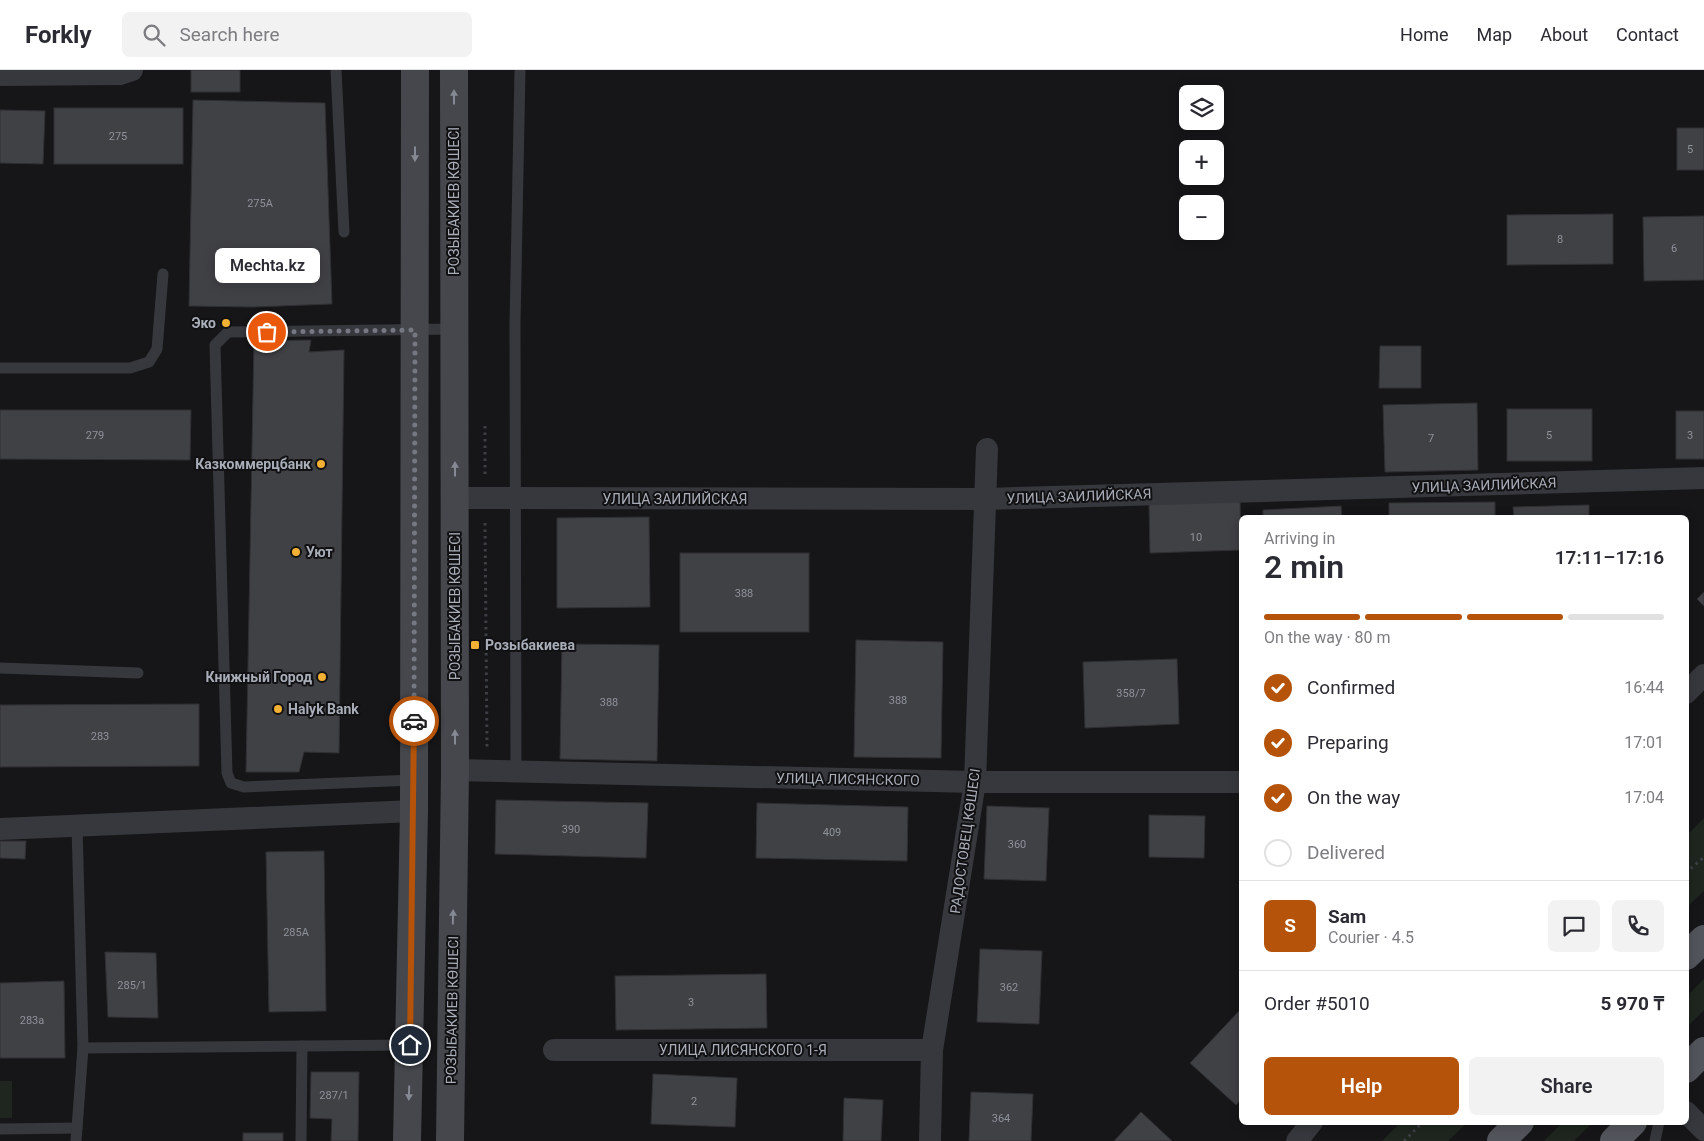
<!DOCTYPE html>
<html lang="en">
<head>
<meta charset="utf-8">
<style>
	:root { --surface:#fff; --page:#f2f2f3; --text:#2b2b33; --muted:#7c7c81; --line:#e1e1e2; --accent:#b45309 }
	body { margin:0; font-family:Roboto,sans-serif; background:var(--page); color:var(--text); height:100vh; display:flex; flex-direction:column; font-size:19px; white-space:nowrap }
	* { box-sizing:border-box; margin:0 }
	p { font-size:16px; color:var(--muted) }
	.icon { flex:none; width:28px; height:28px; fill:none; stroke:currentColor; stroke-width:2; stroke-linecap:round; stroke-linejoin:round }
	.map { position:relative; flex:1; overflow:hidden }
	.side { position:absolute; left:1239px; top:445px; width:450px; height:610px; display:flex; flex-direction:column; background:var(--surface); border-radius:8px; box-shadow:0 2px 12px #0003 }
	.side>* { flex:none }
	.buttons { position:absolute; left:1179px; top:15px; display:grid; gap:10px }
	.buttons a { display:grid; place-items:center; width:45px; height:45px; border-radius:8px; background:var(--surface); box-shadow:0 2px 12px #0003; font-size:25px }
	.pin { position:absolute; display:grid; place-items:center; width:42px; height:42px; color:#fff; margin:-21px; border:2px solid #fff; border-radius:50%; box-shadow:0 1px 5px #0007 }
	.courier { position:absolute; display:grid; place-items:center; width:50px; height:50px; margin:-25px; border:4px solid #b45309; border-radius:50%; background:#fff; color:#222; box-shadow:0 1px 6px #0007 }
	.bubble { position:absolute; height:35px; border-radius:8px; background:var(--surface); box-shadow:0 2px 12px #0003; font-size:16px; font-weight:600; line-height:35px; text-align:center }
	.head em { font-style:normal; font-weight:600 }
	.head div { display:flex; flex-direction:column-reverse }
	.head { display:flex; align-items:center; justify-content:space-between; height:85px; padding:0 25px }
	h1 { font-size:32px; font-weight:600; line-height:38px }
	.bar { display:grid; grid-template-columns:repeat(4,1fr); gap:8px 5px; align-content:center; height:60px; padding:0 25px }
	.bar i { height:6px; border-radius:4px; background:var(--line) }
	.bar .on { background:var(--accent) }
	.bar p { grid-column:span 4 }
	.line { display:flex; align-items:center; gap:12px; padding:0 25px; border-top:1px solid var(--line) }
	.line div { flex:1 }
	.round { display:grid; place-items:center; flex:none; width:52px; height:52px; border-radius:8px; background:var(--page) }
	ol { padding:0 25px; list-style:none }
	li { display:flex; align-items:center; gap:15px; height:55px }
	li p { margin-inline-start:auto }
	li .icon { padding:5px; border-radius:50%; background:var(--accent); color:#fff; stroke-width:4 }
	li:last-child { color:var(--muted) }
	li i { width:28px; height:28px; border:2px solid var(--line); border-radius:50% }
	.primary-button { display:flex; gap:10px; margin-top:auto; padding:10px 25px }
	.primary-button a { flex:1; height:58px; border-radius:8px; background:var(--accent); color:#fff; font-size:20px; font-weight:600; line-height:58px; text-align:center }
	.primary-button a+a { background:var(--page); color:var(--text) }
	header { display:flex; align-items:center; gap:30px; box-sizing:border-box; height:70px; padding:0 25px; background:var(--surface); border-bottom:1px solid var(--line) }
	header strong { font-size:24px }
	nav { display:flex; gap:28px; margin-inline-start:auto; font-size:18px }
	.search { width:350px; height:45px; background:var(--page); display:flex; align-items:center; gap:12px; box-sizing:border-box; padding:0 18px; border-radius:8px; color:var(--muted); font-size:19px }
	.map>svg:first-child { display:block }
	.green { fill:#1e261f }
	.building { fill:#404145; stroke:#303034 }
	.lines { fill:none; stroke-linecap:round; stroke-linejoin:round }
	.path { stroke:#3d3f44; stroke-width:3; stroke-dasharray:2.5 4; stroke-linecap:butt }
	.lane { stroke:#37383d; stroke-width:11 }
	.street { stroke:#37383d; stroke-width:22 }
	.secondary { stroke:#45474d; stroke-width:28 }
	.primary { stroke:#53555c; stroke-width:28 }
	.oneway { fill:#858993 }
	.done { stroke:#757880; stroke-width:5; stroke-dasharray:0 9 }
	.route { stroke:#b45309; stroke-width:6 }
	.poi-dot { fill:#f2b134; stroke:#111113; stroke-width:2 }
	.labels { text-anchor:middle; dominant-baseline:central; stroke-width:4; stroke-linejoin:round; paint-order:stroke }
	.number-label { font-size:11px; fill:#8e929b }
	.street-label { font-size:14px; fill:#a8adb8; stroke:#111113 }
	.poi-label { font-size:14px; font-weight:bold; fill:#a8adb8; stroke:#111113; text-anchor:end }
</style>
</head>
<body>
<header>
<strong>Forkly</strong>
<div class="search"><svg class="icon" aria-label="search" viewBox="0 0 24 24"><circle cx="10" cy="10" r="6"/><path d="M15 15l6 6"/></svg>Search here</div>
<nav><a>Home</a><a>Map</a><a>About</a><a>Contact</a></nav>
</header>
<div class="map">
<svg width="1704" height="1071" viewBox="0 0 1704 1071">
	<rect width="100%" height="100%" fill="#161618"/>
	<g class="green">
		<path d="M1704,748V821L1686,838V766Z"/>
		<path d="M1704,909V940L1686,958V927Z"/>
		<rect x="0" y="1011" width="12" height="37"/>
		<path d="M1400,1053V1052L1467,1053L1448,1071H1382Z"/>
		<path d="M1562,1053V1052L1592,1053L1574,1071H1544Z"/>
	</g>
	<g class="building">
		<rect x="191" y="0" width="49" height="22"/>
		<path d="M193,30L325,33L332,234L253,237L189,236Z"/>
		<rect x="54" y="38" width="129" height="56"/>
		<path d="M0,40L45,41L43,94L0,93Z"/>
		<rect x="1677" y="58" width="27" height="42"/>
		<path d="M1613,144V194L1507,195V145Z"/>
		<path d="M1704,146V210L1644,211L1643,147Z"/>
		<path d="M311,270L309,282L344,280L339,683L304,682L299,702H246L254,271Z"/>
		<path d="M1380,276H1421V318H1379Z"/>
		<path d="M1477,333L1478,400L1385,402L1383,335Z"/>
		<rect x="1507" y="339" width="85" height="52"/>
		<path d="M0,340H191L190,390L0,389Z"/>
		<rect x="1676" y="341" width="28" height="48"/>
		<path d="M1240,430L1241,480L1150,483L1149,434Z"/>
		<path d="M1495,432V448H1389V433Z"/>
		<path d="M1589,435V448H1514L1513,437Z"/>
		<path d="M1341,436L1342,448H1263V440Z"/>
		<path d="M649,447L650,537L557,538V448Z"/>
		<rect x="680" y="483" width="129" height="79"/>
		<path d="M1704,522V536L1697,529Z"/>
		<path d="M856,570L943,572L941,688L854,687Z"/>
		<path d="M562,574L659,575L657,691L560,689Z"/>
		<path d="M1177,589L1179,654L1085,658L1083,592Z"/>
		<path d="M199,634V696L0,697V635Z"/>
		<path d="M496,730L648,733L646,788L495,784Z"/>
		<path d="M757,733L908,737L907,791L756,788Z"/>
		<path d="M987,736L1049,738L1046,811L984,809Z"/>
		<path d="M1149,745L1205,746L1204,788L1149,787Z"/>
		<path d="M0,771H26L25,789L0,788Z"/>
		<path d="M324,781L326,941L269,942L266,782Z"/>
		<path d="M980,879L1042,881L1039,954L977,952Z"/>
		<path d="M105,882L156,883L158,948L108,947Z"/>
		<path d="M766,904L767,958L616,960L615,906Z"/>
		<path d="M64,911L65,988H0V913Z"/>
		<path d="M1240,940L1241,1029L1236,1035L1190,993Z"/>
		<path d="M311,1002H359L358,1071H331L332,1049L310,1048Z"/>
		<path d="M653,1004L737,1008L735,1057L651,1054Z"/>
		<path d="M971,1022L1033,1024L1031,1071H969Z"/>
		<path d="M844,1028L883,1030L881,1071H843Z"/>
		<path d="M1141,1042L1172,1071H1114Z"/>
		<rect x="243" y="1063" width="40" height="8"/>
	</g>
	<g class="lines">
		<g class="path">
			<path d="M485,356V404"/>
			<path d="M485,453L487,677"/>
			<path d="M1686,803L1704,787"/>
			<path d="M1404,1071L1423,1052"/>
		</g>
		<g class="lane">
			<path d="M336,0L344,162"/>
			<path d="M0,298H130L149,292L157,279L163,204"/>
			<path d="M0,598L138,603"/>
			<path d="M516,702L515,254L520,0"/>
			<path d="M414,710L244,717L231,713L227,703L215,275L228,262L454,259"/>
			<path d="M77,756L83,978"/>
			<path d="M0,1059L77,1058"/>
			<path d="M76,1071L83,978L409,975"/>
			<path d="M301,1071L302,976"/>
			<path d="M1655,1071L1659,1052"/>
		</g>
		<g class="street">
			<path d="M0,5L120,4L132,0"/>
			<path d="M455,428L986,429L1704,408"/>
			<path d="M1686,623L1704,605"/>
			<path d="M455,700L975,712H1241"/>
			<path d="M0,759L414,741"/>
			<path d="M554,980H932"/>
			<path d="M1686,1042L1704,1060"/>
			<path d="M930,1071L932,980L975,712L987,379"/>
			<path d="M1297,1071L1312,1052"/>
		</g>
		<g class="secondary">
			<path d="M407,1071L414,741L415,0"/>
			<path d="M450,1071L455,700L454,0"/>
		</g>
		<g class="primary">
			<path d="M1686,886L1704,869"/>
			<path d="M1686,999L1704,981"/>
			<path d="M1501,1071L1520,1052"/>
			<path d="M1614,1071L1633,1052"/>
		</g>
	</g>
	<defs><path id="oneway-solid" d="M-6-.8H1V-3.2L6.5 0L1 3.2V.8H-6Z" transform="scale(1.25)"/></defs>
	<g class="oneway">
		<use href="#oneway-solid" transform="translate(454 27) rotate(-90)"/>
		<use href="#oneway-solid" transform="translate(415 84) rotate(90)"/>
		<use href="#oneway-solid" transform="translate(455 399) rotate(-90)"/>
		<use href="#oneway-solid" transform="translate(455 667) rotate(-90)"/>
		<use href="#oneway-solid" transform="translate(453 847) rotate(-89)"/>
		<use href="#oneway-solid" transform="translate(409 1023) rotate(92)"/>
	</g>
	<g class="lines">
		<path class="done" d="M267,262L415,260L414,651"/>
		<path class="route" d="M410,975L414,651"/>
	</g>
	<g class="poi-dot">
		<circle cx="226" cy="253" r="5"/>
		<circle cx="321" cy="394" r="5"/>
		<circle cx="296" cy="482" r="5"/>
		<rect x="470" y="570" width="10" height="10" rx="2.5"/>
		<circle cx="322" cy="607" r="5"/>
		<circle cx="278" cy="639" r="5"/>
	</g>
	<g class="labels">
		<g class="number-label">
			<text x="118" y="66">275</text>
			<text x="1690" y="79">5</text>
			<text x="260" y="133">275А</text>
			<text x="1560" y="169">8</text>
			<text x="1674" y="178">6</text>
			<text x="95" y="365">279</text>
			<text x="1549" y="365">5</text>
			<text x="1690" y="365">3</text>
			<text x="1431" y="368">7</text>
			<text x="1196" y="467">10</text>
			<text x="744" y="523">388</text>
			<text x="1131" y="623">358/7</text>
			<text x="898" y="630">388</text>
			<text x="609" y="632">388</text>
			<text x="100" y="666">283</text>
			<text x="571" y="759">390</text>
			<text x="832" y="762">409</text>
			<text x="1017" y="774">360</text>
			<text x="296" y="862">285А</text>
			<text x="132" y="915">285/1</text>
			<text x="1009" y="917">362</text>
			<text x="691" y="932">3</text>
			<text x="32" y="950">283а</text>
			<text x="334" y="1025">287/1</text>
			<text x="694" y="1031">2</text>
			<text x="1001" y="1048">364</text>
		</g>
		<g class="street-label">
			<text transform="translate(454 131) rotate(-90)">РОЗЫБАКИЕВ КӨШЕСІ</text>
			<text transform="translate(1484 415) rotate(-2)">УЛИЦА ЗАИЛИЙСКАЯ</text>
			<text transform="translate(1079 426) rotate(-2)">УЛИЦА ЗАИЛИЙСКАЯ</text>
			<text x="675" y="429">УЛИЦА ЗАИЛИЙСКАЯ</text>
			<text transform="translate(455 536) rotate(-90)">РОЗЫБАКИЕВ КӨШЕСІ</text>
			<text transform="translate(848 709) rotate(1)">УЛИЦА ЛИСЯНСКОГО</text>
			<text transform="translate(965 771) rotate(-82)">РАДОСТОВЕЦ КӨШЕСІ</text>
			<text transform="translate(452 940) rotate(-89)">РОЗЫБАКИЕВ КӨШЕСІ</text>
			<text x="743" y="980">УЛИЦА ЛИСЯНСКОГО 1-Я</text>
		</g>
		<g class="poi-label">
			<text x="216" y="253">Эко</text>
			<text x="311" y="394">Казкоммерцбанк</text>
			<text x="306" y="482" text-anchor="start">Уют</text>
			<text x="485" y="575" text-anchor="start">Розыбакиева</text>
			<text x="312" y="607">Книжный Город</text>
			<text x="288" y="639" text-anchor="start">Halyk Bank</text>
		</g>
	</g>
</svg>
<div class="buttons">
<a><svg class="icon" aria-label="layers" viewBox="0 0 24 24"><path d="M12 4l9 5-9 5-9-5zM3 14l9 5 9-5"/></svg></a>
<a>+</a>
<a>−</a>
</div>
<div class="pin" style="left:267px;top:262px;background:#ea580c"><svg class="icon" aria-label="bag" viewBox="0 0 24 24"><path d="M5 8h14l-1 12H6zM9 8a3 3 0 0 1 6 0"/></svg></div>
<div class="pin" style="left:410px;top:975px;background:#1f2937"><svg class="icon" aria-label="home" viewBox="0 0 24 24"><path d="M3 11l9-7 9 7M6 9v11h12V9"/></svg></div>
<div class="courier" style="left:414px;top:651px"><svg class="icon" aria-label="car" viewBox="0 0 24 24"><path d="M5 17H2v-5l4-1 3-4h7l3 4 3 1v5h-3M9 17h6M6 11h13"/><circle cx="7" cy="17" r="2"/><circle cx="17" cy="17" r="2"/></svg></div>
<div class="bubble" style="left:215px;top:178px;width:105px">Mechta.kz</div>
<section class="side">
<div class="head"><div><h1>2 min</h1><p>Arriving in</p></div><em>17:11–17:16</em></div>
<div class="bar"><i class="on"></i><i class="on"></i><i class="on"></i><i></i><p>On the way · 80 m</p></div>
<ol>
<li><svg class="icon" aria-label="check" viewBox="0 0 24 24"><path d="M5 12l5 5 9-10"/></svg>Confirmed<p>16:44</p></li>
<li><svg class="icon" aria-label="check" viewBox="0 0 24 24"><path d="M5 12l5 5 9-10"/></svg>Preparing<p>17:01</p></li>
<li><svg class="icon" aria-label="check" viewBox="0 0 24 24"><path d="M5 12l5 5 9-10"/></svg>On the way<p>17:04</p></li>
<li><i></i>Delivered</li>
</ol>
<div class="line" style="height:90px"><b class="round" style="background:var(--accent);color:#fff">S</b><div><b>Sam</b><p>Courier · 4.5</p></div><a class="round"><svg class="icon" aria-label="chat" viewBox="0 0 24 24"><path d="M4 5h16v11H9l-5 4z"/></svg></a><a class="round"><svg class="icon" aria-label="phone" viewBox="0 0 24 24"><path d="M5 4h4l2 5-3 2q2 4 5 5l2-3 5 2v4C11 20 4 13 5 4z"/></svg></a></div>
<div class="line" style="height:65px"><div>Order #5010</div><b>5 970 ₸</b></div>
<div class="primary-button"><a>Help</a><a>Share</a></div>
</section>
</div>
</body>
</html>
